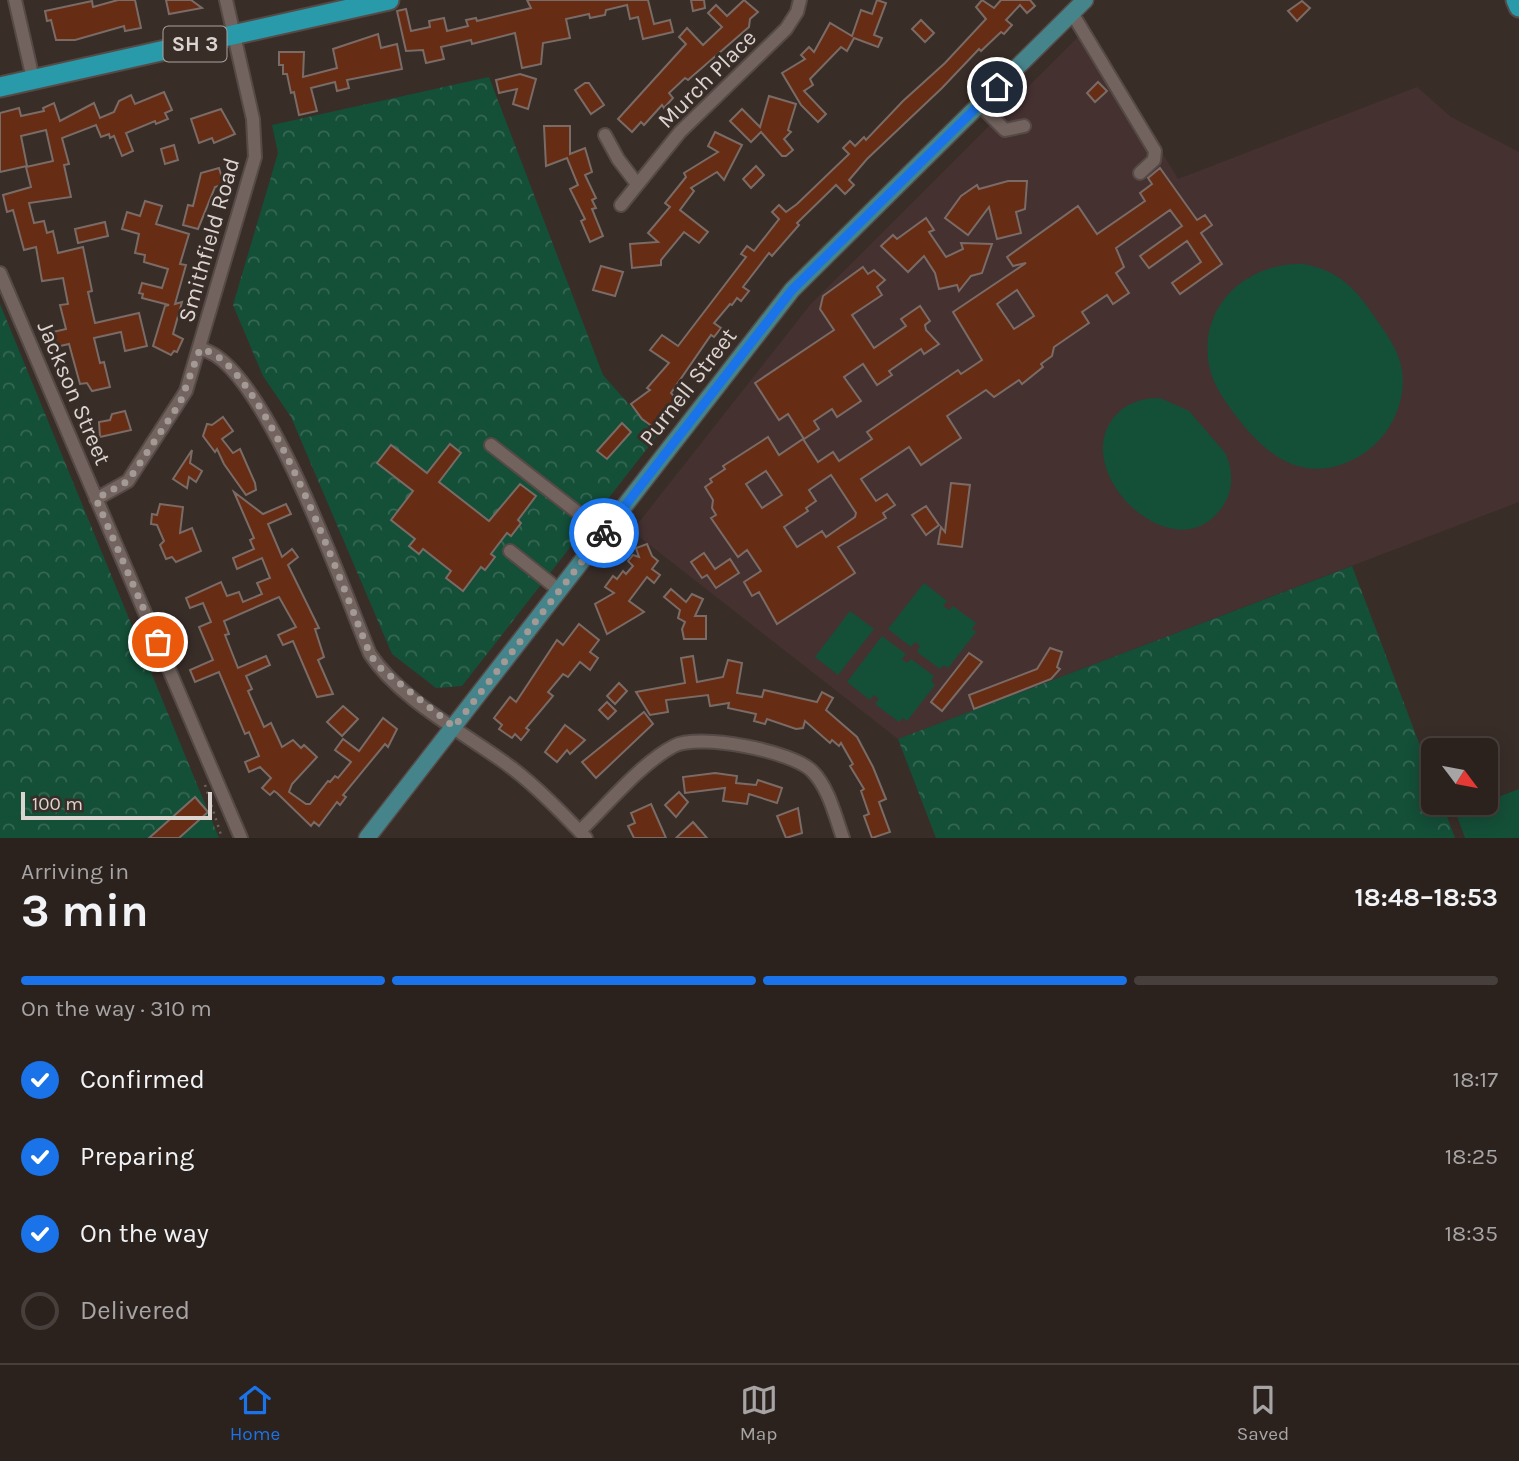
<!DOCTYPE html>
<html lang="en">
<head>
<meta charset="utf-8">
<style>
	:root { --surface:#2b221e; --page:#372f2b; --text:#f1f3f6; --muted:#a6a4a4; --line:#473f3c; --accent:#1a73e8 }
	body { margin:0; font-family:Karla,sans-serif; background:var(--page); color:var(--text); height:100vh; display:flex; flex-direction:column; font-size:26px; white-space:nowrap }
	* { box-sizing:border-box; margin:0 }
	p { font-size:23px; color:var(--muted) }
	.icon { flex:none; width:38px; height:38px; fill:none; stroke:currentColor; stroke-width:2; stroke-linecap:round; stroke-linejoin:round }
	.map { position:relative; height:838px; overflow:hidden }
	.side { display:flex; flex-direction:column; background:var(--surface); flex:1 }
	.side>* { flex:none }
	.needle { width:46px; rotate:122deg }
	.controls { position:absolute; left:1421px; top:738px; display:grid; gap:14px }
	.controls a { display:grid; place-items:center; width:77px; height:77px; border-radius:10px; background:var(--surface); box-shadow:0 4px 18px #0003,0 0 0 2px var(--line); font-size:35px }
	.scale { position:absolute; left:21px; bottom:18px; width:191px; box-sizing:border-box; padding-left:7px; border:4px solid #dcd4d1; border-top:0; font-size:19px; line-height:24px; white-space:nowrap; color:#dcd4d1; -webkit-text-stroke:5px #392d28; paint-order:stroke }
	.pin { position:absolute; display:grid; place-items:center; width:60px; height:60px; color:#fff; margin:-30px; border:4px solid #fff; border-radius:50%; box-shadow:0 2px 7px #0007 }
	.courier { position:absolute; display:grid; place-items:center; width:70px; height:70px; margin:-35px; border:5px solid #1a73e8; border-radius:50%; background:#fff; color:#222; box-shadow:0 2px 9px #0007 }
	.head em { font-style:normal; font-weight:700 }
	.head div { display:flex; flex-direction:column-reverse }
	.head { display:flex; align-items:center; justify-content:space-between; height:119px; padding:0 21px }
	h1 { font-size:46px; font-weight:700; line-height:52px }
	.bar { display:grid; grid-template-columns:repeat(4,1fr); gap:10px 7px; align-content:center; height:84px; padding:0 21px }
	.bar i { height:9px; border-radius:5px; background:var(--line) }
	.bar .selected { background:var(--accent) }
	.bar p { grid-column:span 4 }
	ol { padding:0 21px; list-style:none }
	li { display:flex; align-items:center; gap:21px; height:77px }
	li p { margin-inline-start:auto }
	li .icon { padding:7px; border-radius:50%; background:var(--accent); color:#fff; stroke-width:4 }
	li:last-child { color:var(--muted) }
	li i { width:38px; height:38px; border:4px solid var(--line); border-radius:50% }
	.menu { display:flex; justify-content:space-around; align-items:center; height:98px; border-top:2px solid var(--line); background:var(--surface); font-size:19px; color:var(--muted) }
	.menu a { display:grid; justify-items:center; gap:4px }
	.menu .selected { color:var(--accent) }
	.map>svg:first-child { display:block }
	.education { fill:#463131 }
	.green { fill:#144f38 }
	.forest { fill:url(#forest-crowns) }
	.building { fill:#662d14; stroke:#7a6b66; stroke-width:2; fill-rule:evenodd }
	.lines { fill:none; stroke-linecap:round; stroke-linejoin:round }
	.minor-casing { stroke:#554a46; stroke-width:16 }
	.major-casing { stroke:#554a46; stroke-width:19 }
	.highway-casing { stroke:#554a46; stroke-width:23 }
	.path { stroke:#6c615d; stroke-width:2.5; stroke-dasharray:2 5; stroke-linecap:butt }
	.minor { stroke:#72635e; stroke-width:12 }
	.major { stroke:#46848c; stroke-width:16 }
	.highway { stroke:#289aaa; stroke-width:19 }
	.done { stroke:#a39a96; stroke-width:7; stroke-dasharray:0 12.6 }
	.route { stroke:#1a73e8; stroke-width:9 }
	.labels { text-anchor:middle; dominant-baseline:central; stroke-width:6; stroke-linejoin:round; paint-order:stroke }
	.shield { fill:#392d28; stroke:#aba29e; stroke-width:2 }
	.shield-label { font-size:21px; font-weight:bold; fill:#dcd4d1 }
	.street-label { font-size:23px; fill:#dcd4d1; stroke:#392d28 }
</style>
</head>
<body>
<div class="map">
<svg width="1519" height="838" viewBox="0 0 1519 838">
	<defs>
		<pattern id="forest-crowns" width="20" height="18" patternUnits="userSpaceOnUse" patternTransform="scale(1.75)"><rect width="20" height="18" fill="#144f38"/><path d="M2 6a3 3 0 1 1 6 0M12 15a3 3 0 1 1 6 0" fill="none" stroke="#366754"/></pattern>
	</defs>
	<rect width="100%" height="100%" fill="#392d28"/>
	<path class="education" d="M1087,28L1178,179L1417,87L1451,117L1519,152V502L898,739L632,531L810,305Z"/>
	<g class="green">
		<path d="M1303,264C1339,270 1357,290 1376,319C1383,329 1391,340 1396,351C1414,389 1394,437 1358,457C1306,486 1267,457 1236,416C1224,400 1213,385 1209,365C1198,306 1247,262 1303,264Z"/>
		<path d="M1160,398L1189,411L1226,454C1234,474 1233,494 1220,510C1172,573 1066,469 1116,415C1128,402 1143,398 1160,398Z"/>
		<path d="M924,583L947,601L943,606L949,610L953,606L976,623L972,629L976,632L948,668L944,665L940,669L917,652L920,646L915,642L911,647L888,629Z"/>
		<path d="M850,611L874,629L838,675L815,657Z"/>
		<path d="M882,636L906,654L902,659L907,663L911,659L934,676L931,681L935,685L907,721L903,718L899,722L875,704L879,699L874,695L870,700L847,682Z"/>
		<path d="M1519,789V838H1465L1456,813Z"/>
	</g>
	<g class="forest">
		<path d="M489,77L603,375L657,436L462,686L436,688L392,654L291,417L263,376L233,305L278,153L272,125Z"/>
		<path d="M0,304L219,838H0Z"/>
		<path d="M1352,566L1433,780V803H1442L1455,838H936L898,739Z"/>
	</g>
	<g class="building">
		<path d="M118,0H135L141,28L125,31L124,26L75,40H56L51,20L47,21L45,11L92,1L93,7Z"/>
		<path d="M166,0H191L202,8L169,14Z"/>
		<path d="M527,0H648L654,24L670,20L673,32L643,39L638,17L630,19L627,5L606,10L605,15L590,18L589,14L566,19L570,38L543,43L541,64L522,68L515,33L472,44L471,40L441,47L444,59L426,63L423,50L406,51L397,11L406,9L411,31L430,27L429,21L444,18L447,31L468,26L466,20L476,18L477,21L531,8Z"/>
		<path d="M691,0H704L705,8L693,11Z"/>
		<path d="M744,0L758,12L750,19L749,27L688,80L685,78L669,93L673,98L664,108L662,105L644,125L641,122L632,132L618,119L686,44L679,37L687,28L703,45L722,27L708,13L716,5L727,16Z"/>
		<path d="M877,0L886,3L874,35L882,38L878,47L854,38L847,51L841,47L810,79L813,85L804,91L826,114L818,122L801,105L782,73L805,59L801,55L809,47L814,52L830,23L852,36L861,10L872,14Z"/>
		<path d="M982,0L994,8L1001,0H1030L1035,6L1027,13L1020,5L1006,20L1012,25L1004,34L1001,32L981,51L979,49L942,88L867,159L849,180L854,185L845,194L836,185L797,223L799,225L772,256L769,253L743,287L749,291L741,301L737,298L732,305L730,304L714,323L721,328L714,337L711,335L671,393L679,402L653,427L642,419L631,404L650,390L647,388L669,363L650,350L662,335L678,346L746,257L741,254L747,246L754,251L779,219L772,212L779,205L786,212L797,204L849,154L843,148L850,141L855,146L864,137L866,140L903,101L945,63L986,19L976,7Z"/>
		<path d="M1302,1L1310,8L1297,21L1288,11Z"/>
		<path d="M921,20L934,33L925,42L912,29Z"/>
		<path d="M378,34L381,48L397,44L402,69L347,80L349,88L337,91L335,82L311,88L317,111L299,115L294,92L291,93L287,74H283V65H279V52H304L303,77L337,68L333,49Z"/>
		<path d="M520,74L536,79L528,109L513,104L517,89L499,93L496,80Z"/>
		<path d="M1098,82L1107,91L1095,102L1087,93Z"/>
		<path d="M585,83H589L604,105L591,114L575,90Z"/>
		<path d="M164,92L172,110L165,113L168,119L156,124L155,121L126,133L133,151L122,156L114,136L110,138L109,134L101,137L96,125L62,138L69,164L64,165L71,197L29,203L34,223L44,221L47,233L53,231L58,253L83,247L92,291L88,292L95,323L139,313L147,346L125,351L121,332L94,338L100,363L104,362L110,387L92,391L87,383L80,384L69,344L56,347L53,332L66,329L60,305L68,304L63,278L42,281L36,247L24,250L13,210L7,212L3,195L31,187L26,167L53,161L46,130L21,136L27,166L0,172V113L19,108L21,116L44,111L43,108L54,103L60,121L94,103L100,118L114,112L119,101L131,95L135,104Z"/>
		<path d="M769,96L796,104L788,130L791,132L784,139L793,150L786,156H782L761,132L751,142L730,121L742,109L760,127Z"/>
		<path d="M221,109L235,134L214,143L212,138L199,143L191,119Z"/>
		<path d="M544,126H570V154L585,148L592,172L585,175L596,198L592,200L596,208L592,209L603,236L590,242L581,221L585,219L570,189L578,185L567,158L546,166Z"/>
		<path d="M715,132L742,145L724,180L717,172L691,188L694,191L680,210L708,232L699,243L684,232L661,260V265L632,268L630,244L658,242L648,233L670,207L665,203L686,177L684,173L718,152L708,146Z"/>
		<path d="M174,145L178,160L165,164L161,149Z"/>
		<path d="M756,166L764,175L751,188L743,179Z"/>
		<path d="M219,168L224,184L215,187L198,229L183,225L188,205L193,206L201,173Z"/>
		<path d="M1160,168L1197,220L1205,215L1212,225L1201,233L1222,264L1180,294L1172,283L1201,262L1187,241L1149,268L1140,256L1182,226L1170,210L1116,248L1124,267L1116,273L1129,293L1113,304L1107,295L1082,312L1089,323L1054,347L1052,356L1041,364L1043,367L1022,384L1019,380L994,397L986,390L947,416L961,438L921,465L909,447L861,479L876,501L887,494L895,505L883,513L886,518L838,547L855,573L777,624L759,592L752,596L744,582L761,571L747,550L738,557L711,518L716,515L712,508L713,500L705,487L712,482L710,479L725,469L723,466L768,437L779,455L803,439L818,462L833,452L839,461L872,439L867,432L958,370L961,374L982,360L953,312L1026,263L1013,266L1007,257L1078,206L1097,234L1145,201L1140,193L1152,184L1148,178ZM1017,290L1034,316L1014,329L997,304ZM766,471L782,495L762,508L746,484ZM831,475L856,513L855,517L826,537L822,531L797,547L784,527L808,511L806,508L816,501L809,490Z"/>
		<path d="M1008,181H1027L1025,209L1016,212L1021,233L997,239L989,207L968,235L945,218L961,196L977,185L979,189Z"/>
		<path d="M145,201L162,206L156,224L189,234L180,264L186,265L175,304L182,302L173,334L183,339L177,352L174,351L171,355L153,346L165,306L169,305L142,298L143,294L139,293L142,283L162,288L168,269L144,262L145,255L135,253L139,234L122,229L127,212L140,216Z"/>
		<path d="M926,218L934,230L929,232L946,257L963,249L961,243L992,244L982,273L971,276L959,291L957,285L939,289L935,273L924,256L908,272L881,246L893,235L897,239Z"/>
		<path d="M105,222L108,236L78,243L75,229Z"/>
		<path d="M601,266L623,272L615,296L593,290Z"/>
		<path d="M863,267L868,274L874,270L885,280L877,287L882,295L852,315L874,348L906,326L901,319L920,306L930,321L925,325L926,330L939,344L924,354L921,349L889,371L892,375L877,385L863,364L844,377L861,401L837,417L832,409L814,421L819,429L804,439L788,414L779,420L755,383L834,330L820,309L823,296Z"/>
		<path d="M125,411L131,430L100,437L99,422L110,420L112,414Z"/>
		<path d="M223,417L233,431L222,439L233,453L240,449L255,483L256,490L246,495L224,464L217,449L215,452L203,436L207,424L212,425Z"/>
		<path d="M622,423L631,432L607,459L597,451Z"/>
		<path d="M450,444L461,453L439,482L489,521L520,484L536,496L518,520L521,523L511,536L507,533L491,554L495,557L485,570L481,567L463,591L446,578L451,571L423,549L419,554L409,546L415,539L391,520L413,491L377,463L391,445L427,473Z"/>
		<path d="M192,450L190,463L202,471L196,482L189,477L187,488L173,479Z"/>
		<path d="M951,483L970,485L962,547L938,544L941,527L945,532Z"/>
		<path d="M234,492L263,514L286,504L291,514L268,524L282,557L292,549L298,557L288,565L319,628L315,629L324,657L318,660L333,694L317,697L293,641L283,645L278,635L296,627L279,597L224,621L229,634L225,635L238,668L266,656L270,665L246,676L252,689L248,691L264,727L271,723L282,747L293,740L301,748L304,745L317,757L292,784L289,792L306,804H310L328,781L330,782L335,776L338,778L351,762L335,750L343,739L359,751L383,718L397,729L388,747L385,744L343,795L346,797L340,805L337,802L319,826L314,822L311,826L277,793L274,791L270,795L262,788L271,778L260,767L249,772L245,762L259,756L249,732L245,734L219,672L195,682L190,670L213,660L199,627L211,622L203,603L190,608L186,598L221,582L227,596L239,592L243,602L262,594L257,583L270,578L262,558L237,569L233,558L254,549L250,540L254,538Z"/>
		<path d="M160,504L183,507L180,533L192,528L201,551L176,562L172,557L166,559L160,545L164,541L157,525L151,524L152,514L157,515Z"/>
		<path d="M926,506L939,525L926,535L912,515Z"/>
		<path d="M647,544L652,556L658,561L652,569L660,575L654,583L647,577L629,601L644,612L607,634L595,604L614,593L605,587L613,576L617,579L623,571L626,574L633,566L628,561L633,555L639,557L636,548Z"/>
		<path d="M704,553L715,569L730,559L739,573L716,588L707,575L702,578L691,562Z"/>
		<path d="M671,589L686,602L692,594L703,599L695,616H706V639H684L682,629L685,622L678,618L680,610L664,597Z"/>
		<path d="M579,624L599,640L590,652L598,658L590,670L580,662L568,677L563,674L548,692L553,696L526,728L529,730L521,740L515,734L512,738L499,729L502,725L494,718L510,697L516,702L557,640L563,645Z"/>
		<path d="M1050,648L1062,652L1057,667L1060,669L1051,679L974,709L969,695L1037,669Z"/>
		<path d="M969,653L982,662L942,711L931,702Z"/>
		<path d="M693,656L697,682L723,677L728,660L742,663L737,693L762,697L764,690L817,702L822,692L833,698L826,710L857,737L873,767L886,799L879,802L890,832L872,838L864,816L869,814L861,791L864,789L850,766L853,764L841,743L839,746L832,740L830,743L805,721L803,728L796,729L767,719L765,724L754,721L756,714L728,708L729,703L710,706L708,695L666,700L668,712L650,715L636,692L685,683L681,658Z"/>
		<path d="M619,683L627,691L615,704L607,696Z"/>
		<path d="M607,702L616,711L608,719L599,710Z"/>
		<path d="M343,706L358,719L342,736L327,722Z"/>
		<path d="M644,712L653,724L596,778L582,762Z"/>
		<path d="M565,725L585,740L570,754L567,750L557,762L545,752Z"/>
		<path d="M715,773L737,776L736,783L756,785L758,780L782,788L777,803L749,794L747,804L723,801L725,788L685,793L683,777Z"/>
		<path d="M679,792L688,802L676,817L665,805Z"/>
		<path d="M195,797L208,812L179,838H149Z"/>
		<path d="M651,804L666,838H634L628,826L635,823L631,813Z"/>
		<path d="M798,808L802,833L786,838L777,816Z"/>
		<path d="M693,822L707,838H676Z"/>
	</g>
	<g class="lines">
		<g class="minor-casing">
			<g id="minor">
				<path d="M15,0L33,79"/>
				<path d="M1072,13L1155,151L1154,160L1140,173"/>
				<path d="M979,104L1005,130L1024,126"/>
				<path d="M605,135L618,159L637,184"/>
				<path d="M621,205L680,132L786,29L797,12L800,0"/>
				<path d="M0,273L241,838"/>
				<path d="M200,349C263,358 345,595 370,654C401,701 467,734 512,768C538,788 563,814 586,838"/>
				<path d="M491,445L604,533"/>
				<path d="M96,499L128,481L186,391L255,157L253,119L226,0"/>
				<path d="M510,551L559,590"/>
				<path d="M580,831C607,805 641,763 674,746C699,733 792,751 812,771C829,788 835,816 843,838"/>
			</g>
		</g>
		<g class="major-casing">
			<path id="major" d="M367,838L792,290L1085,0"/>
		</g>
		<g class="highway-casing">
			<g id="highway">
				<path d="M1516,0L1519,7"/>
				<path d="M0,87L389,0"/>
			</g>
		</g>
		<path class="path" d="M205,785L222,838"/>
		<use href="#minor" class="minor"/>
		<use href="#major" class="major"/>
		<use href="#highway" class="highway"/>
	</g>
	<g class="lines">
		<path class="done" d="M158,642L96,499L128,481L180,403L200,349C263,357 345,595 370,654L378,666L454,727L604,533"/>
		<path class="route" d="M604,533L792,290L997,87"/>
	</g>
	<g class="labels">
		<rect class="shield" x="163.5" y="26.5" width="63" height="35" rx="5"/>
		<g class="shield-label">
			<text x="195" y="44">SH 3</text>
		</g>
		<g class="street-label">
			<text transform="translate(707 79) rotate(-45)">Murch Place</text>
			<text transform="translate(209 240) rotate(-74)">Smithfield Road</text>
			<text transform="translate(688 387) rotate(-52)">Purnell Street</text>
			<text transform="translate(74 393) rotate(67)">Jackson Street</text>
		</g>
	</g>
</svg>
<div class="controls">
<a><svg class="needle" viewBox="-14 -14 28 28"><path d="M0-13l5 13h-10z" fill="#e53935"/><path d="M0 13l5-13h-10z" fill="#a6a4a4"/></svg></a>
</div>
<div class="scale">100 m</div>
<div class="pin" style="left:158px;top:642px;background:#ea580c"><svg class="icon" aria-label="bag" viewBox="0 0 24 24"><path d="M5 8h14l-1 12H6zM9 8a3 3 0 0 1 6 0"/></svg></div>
<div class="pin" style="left:997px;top:87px;background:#1f2937"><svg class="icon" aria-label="home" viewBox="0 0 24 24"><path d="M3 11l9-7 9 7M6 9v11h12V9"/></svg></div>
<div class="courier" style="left:604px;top:533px"><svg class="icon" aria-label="bike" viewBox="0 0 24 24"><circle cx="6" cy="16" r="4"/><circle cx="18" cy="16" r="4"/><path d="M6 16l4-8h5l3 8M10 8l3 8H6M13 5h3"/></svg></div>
</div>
<section class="side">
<div class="head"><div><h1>3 min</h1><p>Arriving in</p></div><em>18:48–18:53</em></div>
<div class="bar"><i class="selected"></i><i class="selected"></i><i class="selected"></i><i></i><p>On the way · 310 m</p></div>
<ol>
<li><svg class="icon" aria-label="check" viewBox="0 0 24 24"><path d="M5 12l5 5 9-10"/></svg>Confirmed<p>18:17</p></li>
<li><svg class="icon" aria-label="check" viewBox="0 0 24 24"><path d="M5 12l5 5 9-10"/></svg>Preparing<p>18:25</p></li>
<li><svg class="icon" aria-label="check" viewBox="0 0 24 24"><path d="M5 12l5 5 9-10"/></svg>On the way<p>18:35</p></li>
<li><i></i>Delivered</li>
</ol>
</section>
<nav class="menu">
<a class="selected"><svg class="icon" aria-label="home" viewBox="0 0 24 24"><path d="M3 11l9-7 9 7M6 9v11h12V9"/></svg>Home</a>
<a><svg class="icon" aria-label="map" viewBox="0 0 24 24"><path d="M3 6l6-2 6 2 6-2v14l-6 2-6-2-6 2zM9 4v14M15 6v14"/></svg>Map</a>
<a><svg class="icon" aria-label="saved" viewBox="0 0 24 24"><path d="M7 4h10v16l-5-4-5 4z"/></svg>Saved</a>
</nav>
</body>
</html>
